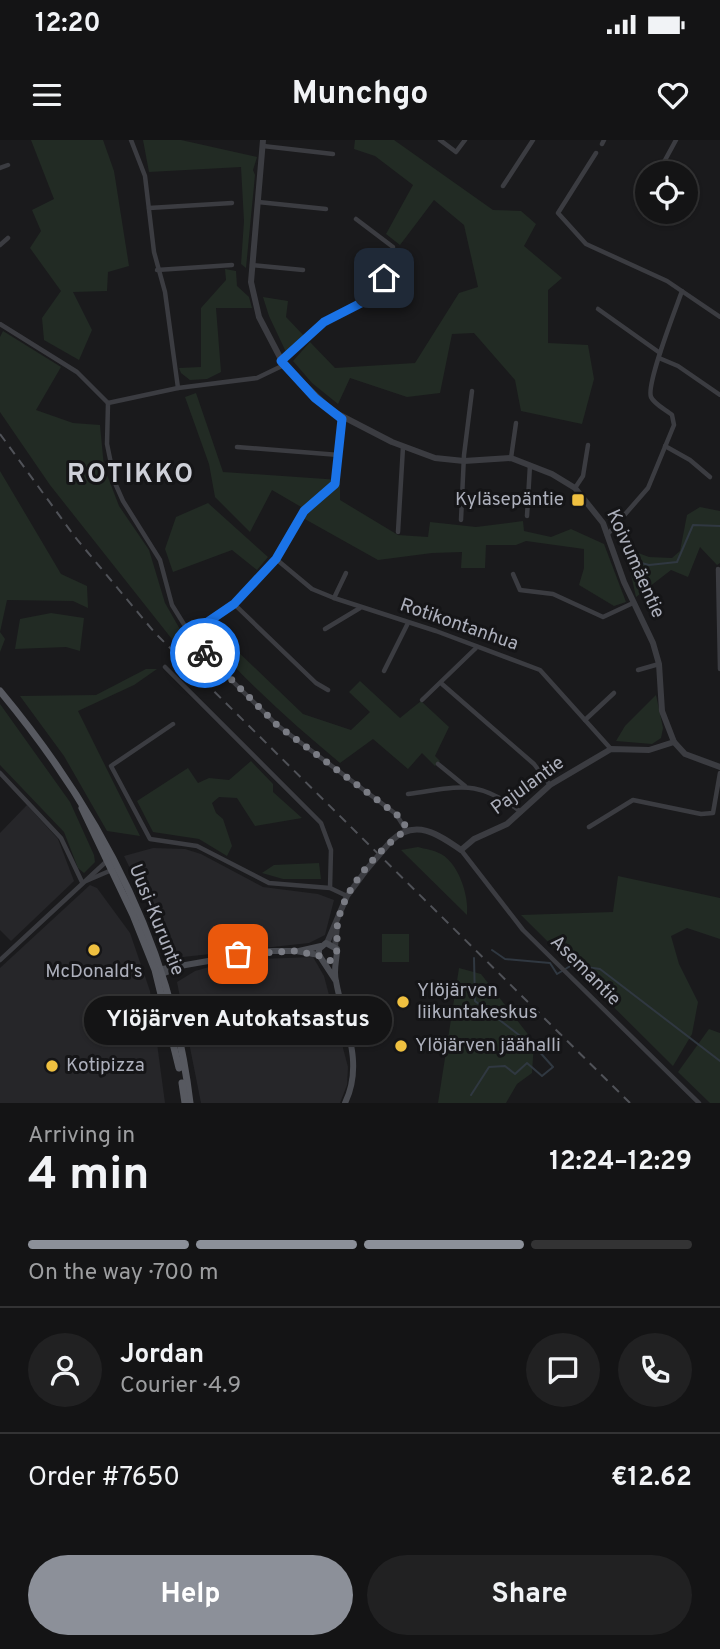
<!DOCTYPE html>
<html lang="en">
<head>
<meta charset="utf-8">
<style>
	:root { --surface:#141415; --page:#212122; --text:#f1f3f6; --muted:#9d9ea0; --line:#333334; --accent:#8c9099 }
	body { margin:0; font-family:Overpass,sans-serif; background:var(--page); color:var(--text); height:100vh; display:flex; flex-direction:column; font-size:26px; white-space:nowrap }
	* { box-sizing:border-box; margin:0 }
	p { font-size:23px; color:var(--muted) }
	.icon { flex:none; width:38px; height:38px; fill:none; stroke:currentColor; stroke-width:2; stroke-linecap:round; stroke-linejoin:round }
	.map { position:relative; height:963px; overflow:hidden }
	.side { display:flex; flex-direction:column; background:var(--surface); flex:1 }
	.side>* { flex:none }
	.fabs { position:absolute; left:635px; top:21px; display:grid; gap:14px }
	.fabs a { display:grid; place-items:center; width:63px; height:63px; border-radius:50%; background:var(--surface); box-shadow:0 2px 5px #0004,0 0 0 2px var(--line); font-size:35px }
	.pin { position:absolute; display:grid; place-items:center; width:60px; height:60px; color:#fff; margin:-30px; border-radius:14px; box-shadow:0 4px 10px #0006 }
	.courier { position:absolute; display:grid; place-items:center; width:70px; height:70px; margin:-35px; border:5px solid #1a73e8; border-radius:50%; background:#fff; color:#222; box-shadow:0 2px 9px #0007 }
	.bubble { position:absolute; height:49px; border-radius:24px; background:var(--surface); box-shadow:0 2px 5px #0004,0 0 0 2px var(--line); font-size:23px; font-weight:700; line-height:49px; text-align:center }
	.overview em { font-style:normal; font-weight:700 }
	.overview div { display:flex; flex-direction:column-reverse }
	.overview { display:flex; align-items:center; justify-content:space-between; height:119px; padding:0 28px }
	h1 { font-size:46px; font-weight:700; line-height:52px }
	.bar { display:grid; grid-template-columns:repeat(4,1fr); gap:10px 7px; align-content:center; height:84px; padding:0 28px }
	.bar i { height:9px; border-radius:5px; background:var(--line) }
	.bar .current { background:var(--accent) }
	.bar p { grid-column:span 4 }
	.line { display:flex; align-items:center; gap:18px; padding:0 28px; border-top:2px solid var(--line) }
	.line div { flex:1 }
	.round { display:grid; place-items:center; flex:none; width:74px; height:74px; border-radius:37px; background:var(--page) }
	.action { display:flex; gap:14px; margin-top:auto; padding:14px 28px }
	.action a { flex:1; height:80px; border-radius:42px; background:var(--accent); color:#fff; font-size:28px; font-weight:700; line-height:80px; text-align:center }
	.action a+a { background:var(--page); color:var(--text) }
	.status { display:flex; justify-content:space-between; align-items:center; height:49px; padding:0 35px; background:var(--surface); direction:ltr }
	.status svg { height:19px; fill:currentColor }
	header { display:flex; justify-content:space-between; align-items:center; height:91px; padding:0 28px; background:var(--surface); font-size:32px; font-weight:700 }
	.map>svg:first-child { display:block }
	.built { fill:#262629 }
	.green { fill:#222b24 }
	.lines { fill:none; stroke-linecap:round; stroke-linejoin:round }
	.stream { stroke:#303841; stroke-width:2 }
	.minor { stroke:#3b3c41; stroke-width:4.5 }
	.tertiary { stroke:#3b3c41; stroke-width:6 }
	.secondary { stroke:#494b51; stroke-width:6 }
	.primary { stroke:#575960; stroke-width:7 }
	.rail { stroke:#505258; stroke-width:2; stroke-dasharray:9 7; stroke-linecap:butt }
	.tertiary-bridge { stroke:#3b3c41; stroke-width:6 }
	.done { stroke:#7a7c84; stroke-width:7; stroke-dasharray:0 12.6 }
	.route { stroke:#1a73e8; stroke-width:9 }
	.poi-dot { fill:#efc040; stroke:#151517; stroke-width:2.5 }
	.labels { text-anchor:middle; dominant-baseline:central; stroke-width:6; stroke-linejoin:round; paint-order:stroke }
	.poi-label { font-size:19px; fill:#adb0bc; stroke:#151517; text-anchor:start }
	.street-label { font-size:19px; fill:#adb0bc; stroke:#151517 }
	.district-label { font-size:26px; font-weight:bold; letter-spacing:2px; fill:#ced0d8; stroke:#151517 }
</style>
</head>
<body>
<div class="status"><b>12:20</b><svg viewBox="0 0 49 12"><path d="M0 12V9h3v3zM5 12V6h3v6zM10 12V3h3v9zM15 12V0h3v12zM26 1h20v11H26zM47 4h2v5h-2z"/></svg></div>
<header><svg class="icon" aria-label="menu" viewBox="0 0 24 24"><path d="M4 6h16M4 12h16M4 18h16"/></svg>Munchgo<svg class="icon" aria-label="heart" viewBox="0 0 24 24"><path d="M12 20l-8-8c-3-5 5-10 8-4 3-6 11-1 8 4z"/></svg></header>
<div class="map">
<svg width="720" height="963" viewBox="0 0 720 963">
	<rect width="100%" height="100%" fill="#1a1a1c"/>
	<g class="built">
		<path d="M27,665L58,699L74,741L11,801L0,790V693Z"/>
		<path d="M153,708L185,709L201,714L263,747L318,754L334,760L325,795L309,803L174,818L124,716Z"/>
		<path d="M90,745L97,748L130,793L150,851L165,963H0V828Z"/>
		<path d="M313,817L324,836L348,927L347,945L340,963H201L177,842L195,831L234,820Z"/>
	</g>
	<g class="green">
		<path d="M31,0H103L114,31L129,126L108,132L107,151L73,152L92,190L79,220L44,200L42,178L61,151L30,108L41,91L32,70L54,59Z"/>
		<path d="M143,0H181L257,17L253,30L255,35L246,128L241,124L244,81L241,27L149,32Z"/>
		<path d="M355,0H394L493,70L521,71L536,84L524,106L562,138L548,150V203L588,205L594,239L582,284L521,271L515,240L474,193L452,194L440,253L407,257L350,238L338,264L312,243L293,221L310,202L335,228L415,223L459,153L478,147L464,85L434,60L400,105L386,94L413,45L375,16L354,9Z"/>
		<path d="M225,129L236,131L237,146L249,157L252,168H216L221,232L207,239L190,240L181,233L179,228L201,227V168L226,140Z"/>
		<path d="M263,157L288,161L286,177L305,197L286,212L269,176Z"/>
		<path d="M3,191L61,227L36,270L73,283L100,285L104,327L119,366L149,410L165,463L190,507L183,513L50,345L0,272V197Z"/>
		<path d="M196,253L223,332L340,340V360L398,395L428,397L430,382L476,387L523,381L524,391L551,397L571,389L604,404L626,462L614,466L579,445L584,428V409L526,401L516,405H486L485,428H461L462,412L432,413L378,420L303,378L308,371L272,350L250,392L215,357L209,324L185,257Z"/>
		<path d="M0,331L61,434L87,446L88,468L73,461L7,460L0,492L5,499L0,512Z"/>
		<path d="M208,363L268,417L257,430L232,410L173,432L165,409L176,377Z"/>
		<path d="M700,367L720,371V423L717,425L700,407L688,437L671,430L636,457L625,408L649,417L672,418L680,411L687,375Z"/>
		<path d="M51,473L84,478L80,511L66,507L15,509L20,479Z"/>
		<path d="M210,485L303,574L351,590L370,572L349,552L360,541L400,578L421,561L449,587L435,616L440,621L435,626L422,613L408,629L373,599L340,623C291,582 244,540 202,491Z"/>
		<path d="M146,529H157L134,545L78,571L140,696L107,691L64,616L20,556L96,555Z"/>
		<path d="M656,555L663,588L661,598L652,604L616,601L625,586Z"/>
		<path d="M0,564L70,662L94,715L95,722L84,733L78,728L64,692L0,625Z"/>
		<path d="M251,621L273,644V652L302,678L255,686L237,658L219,657L212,663L216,673L223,679L232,706L227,716L199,699L153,692L137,661L188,628L198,643L209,638L229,640Z"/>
		<path d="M418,707C425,709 434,710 441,714C459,724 469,756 467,775L401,710Z"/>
		<path d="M319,723L321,739H283L262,733L274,725Z"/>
		<path d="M618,736L720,758V799L687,788L671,796L679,824L698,862L692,894L673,926L521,775L613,772Z"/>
		<rect x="382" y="794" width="27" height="28"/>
		<path d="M459,828L481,834L534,902L532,933L517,944L506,963H438Z"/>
		<path d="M709,889L720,893V963H710L678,932Z"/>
	</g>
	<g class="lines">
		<g class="stream">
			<path d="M630,420L649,425L677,422L693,385L720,386"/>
			<path d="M492,810L505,819L550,823L557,834L572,825L600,829L720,921"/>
			<path d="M471,955L489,927L505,926L515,934L527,923L542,936L553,927L537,909L475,861L474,818"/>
		</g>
		<g class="minor">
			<path d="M131,0L145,36L154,112L165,152L178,248"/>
			<path d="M440,0L456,12L465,0"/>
			<path d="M602,4L604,0"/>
			<path d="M263,6L333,14"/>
			<path d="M596,13L558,73L586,104L667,141L720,177"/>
			<path d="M0,28L8,25"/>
			<path d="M658,33L676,0"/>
			<path d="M503,46L533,0"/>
			<path d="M686,57L691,59"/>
			<path d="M258,62L326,69"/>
			<path d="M149,68L232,63"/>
			<path d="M0,105L8,98"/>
			<path d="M252,125L303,130"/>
			<path d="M157,130L232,125"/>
			<path d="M598,169L660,213"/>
			<path d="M0,184L77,232L108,263"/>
			<path d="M659,218L678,226L720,255"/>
			<path d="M282,220L324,182L373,154L384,138L393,107L356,79"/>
			<path d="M108,263L107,304L115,343L123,361L160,420L172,465L190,494L207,516L277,585L396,674L406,690"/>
			<path d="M108,263L178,248L257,238L284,225"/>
			<path d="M665,306L690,320L710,337"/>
			<path d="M237,307L339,315"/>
			<path d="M511,318L516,283"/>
			<path d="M575,348L583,336L588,305"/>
			<path d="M527,376L530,325"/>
			<path d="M461,380L464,315L472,251"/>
			<path d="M398,392L403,307"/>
			<path d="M607,395L648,348L674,285L672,275C666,270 654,264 651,257C646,244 676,168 682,151"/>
			<path d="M276,419L312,449L334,458L436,491L540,530L611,609"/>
			<path d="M718,429L720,529"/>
			<path d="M513,434L520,450L553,454L603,477L633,463"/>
			<path d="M334,458L346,433"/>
			<path d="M234,464L316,543L328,550"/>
			<path d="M325,489L360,468"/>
			<path d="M190,494L234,464L276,419L304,371L335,343L342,279"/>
			<path d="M165,527L321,683L331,710L330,748"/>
			<path d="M638,530L659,524"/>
			<path d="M384,531L408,483"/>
			<path d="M442,544L534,624L550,645"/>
			<path d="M422,560L476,508"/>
			<path d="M585,580L614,553"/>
			<path d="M173,584L111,626L150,699L197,706L269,743L330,748L347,756"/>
			<path d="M438,624L465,646"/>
			<path d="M0,633L61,698L82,742"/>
			<path d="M408,654C461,647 476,638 521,672"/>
			<path d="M589,687L633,660L701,674L713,673L720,633"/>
			<path d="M461,710L523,790L699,963"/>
			<path d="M86,741L114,729"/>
			<path d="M0,820L109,719"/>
		</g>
		<g class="tertiary">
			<path d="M263,0L251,142L259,177L284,225L332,271L392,302L435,318L464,321L511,318L552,334L575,348L603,383L624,442L653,503L659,524L662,571L674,602L685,614L720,627"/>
			<path d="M391,701C415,678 438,694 461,710L474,699L507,684L550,645L611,609L649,610L674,602"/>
			<path d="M327,803L347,756L367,729"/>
			<path d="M335,807L337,786"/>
		</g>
		<g class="secondary">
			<path d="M299,811L321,806"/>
			<path d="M157,830L265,811H296L319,815"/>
			<path d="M157,836L179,827"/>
			<path d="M336,841L319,815V809L326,803L337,809C337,820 333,830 336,841C343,882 365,922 345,963"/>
		</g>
		<g class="primary">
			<path d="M0,551C99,670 172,808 190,963"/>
			<path d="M82,668L133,775L155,830L179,928"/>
			<path d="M182,943L185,963"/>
		</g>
		<path class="rail" d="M0,294L75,397L155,493L630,963"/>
		<path class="tertiary-bridge" d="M367,729L391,701"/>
	</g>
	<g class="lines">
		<path class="done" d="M205,513L277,585L396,674L404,682L406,690C378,710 344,748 338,782C335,794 340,809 334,819L329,821L320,816L296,811L238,814"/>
		<path class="route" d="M205,513L190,494L234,464L276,419L304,371L335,344L342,279L315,258L281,221L324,182L365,161L384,138"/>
	</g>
	<g class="poi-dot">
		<rect x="571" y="353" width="14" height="14" rx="3.5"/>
		<circle cx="94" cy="810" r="7"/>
		<circle cx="403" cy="862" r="7"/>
		<circle cx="401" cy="906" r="7"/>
		<circle cx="52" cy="926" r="7"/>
	</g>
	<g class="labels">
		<g class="poi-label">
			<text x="564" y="360" text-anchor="end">Kyläsepäntie</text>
			<text x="94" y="832" text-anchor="middle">McDonald's</text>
			<text x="417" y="851">Ylöjärven<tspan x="417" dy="22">liikuntakeskus</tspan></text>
			<text x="415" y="906">Ylöjärven jäähalli</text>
			<text x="66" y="926">Kotipizza</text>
		</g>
		<g class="street-label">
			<text transform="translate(635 424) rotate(66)">Koivumäentie</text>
			<text transform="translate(459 485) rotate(19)">Rotikontanhua</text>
			<text transform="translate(528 646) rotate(-36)">Pajulantie</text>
			<text transform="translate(156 780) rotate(68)">Uusi-Kuruntie</text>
			<text transform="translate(585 831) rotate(45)">Asemantie</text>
		</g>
		<g class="district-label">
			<text x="131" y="335">ROTIKKO</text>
		</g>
	</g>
</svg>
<div class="fabs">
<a><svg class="icon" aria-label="locate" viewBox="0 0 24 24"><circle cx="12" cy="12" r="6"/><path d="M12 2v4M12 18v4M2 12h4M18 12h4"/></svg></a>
</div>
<div class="pin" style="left:238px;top:814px;background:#ea580c"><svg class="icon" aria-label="bag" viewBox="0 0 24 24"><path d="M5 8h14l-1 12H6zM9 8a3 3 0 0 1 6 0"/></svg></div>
<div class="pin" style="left:384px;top:138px;background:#1f2937"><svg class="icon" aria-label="home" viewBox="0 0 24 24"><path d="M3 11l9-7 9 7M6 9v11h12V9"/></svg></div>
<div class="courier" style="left:205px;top:513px"><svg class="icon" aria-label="bike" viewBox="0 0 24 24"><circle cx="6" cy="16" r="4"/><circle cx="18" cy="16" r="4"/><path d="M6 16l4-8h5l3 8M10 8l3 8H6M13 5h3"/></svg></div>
<div class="bubble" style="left:84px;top:856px;width:308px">Ylöjärven Autokatsastus</div>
</div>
<section class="side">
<div class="overview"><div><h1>4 min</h1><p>Arriving in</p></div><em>12:24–12:29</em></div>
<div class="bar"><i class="current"></i><i class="current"></i><i class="current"></i><i></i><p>On the way · 700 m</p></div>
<div class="line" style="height:126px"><a class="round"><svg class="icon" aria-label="person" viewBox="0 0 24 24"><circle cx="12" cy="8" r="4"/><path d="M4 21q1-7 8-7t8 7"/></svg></a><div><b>Jordan</b><p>Courier · 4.9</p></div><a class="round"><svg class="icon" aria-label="chat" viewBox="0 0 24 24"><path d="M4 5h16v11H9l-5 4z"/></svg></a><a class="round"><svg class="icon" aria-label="phone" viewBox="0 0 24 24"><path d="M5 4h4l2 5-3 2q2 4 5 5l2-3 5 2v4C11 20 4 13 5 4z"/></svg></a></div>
<div class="line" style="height:91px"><div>Order #7650</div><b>€12.62</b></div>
<div class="action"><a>Help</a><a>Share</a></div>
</section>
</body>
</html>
